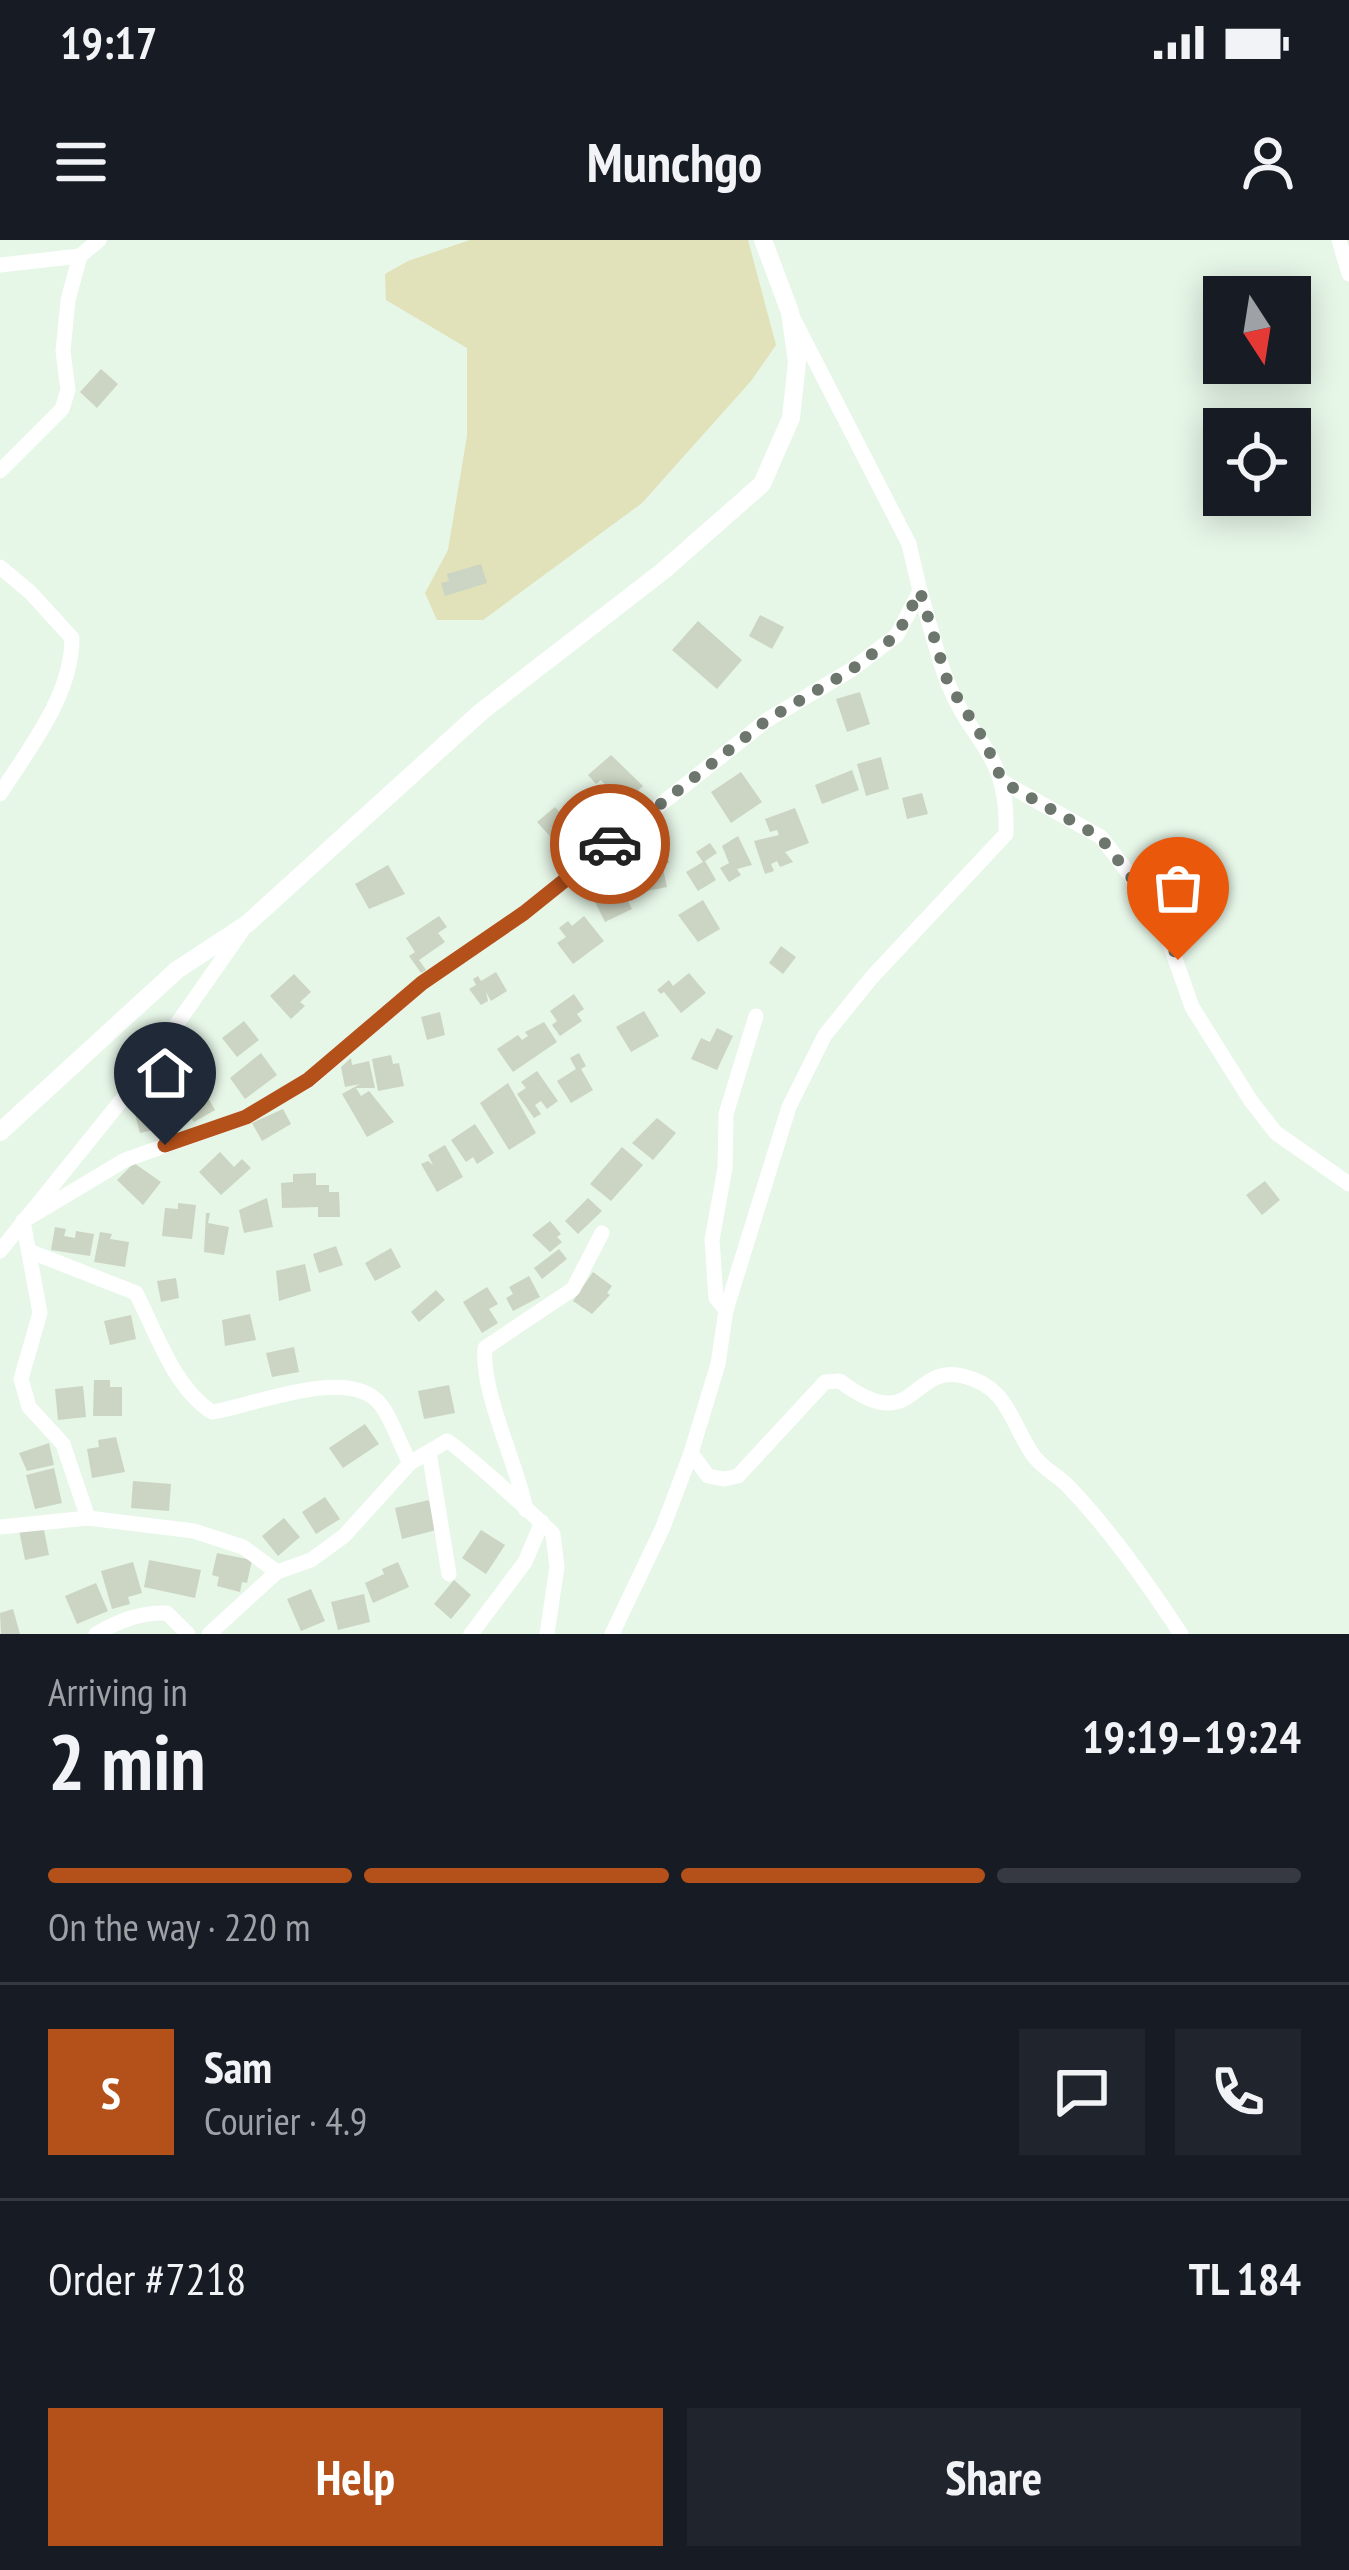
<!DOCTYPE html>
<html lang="en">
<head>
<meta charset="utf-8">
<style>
	:root { --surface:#171b24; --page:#20242c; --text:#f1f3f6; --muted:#9ea1a6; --line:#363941; --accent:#b4501a }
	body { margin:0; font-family:"PT Sans Narrow",sans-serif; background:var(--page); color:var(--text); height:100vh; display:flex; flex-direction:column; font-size:45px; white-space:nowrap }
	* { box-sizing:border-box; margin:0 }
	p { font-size:39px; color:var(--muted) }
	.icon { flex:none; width:66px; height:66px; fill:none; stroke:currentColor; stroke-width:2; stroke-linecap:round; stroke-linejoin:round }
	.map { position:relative; height:1394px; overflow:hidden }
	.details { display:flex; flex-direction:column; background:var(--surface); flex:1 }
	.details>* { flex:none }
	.needle { width:78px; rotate:168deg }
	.fabs { position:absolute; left:1203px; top:36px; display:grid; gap:24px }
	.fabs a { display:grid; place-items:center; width:108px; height:108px; border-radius:0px; background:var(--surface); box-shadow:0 6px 30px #0003; font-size:60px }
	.pin { position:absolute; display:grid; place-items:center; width:102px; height:102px; color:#fff; margin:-123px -51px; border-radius:50% 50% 50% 0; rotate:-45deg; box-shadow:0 0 12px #0007 }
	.pin .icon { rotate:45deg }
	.courier { position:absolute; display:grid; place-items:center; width:120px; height:120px; margin:-60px; border:9px solid #b4501a; border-radius:50%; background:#fff; color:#222; box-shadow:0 3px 15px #0007 }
	.summary em { font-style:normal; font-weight:700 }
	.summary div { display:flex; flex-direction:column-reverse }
	.summary { display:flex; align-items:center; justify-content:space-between; height:204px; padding:0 48px }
	h1 { font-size:78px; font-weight:700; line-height:90px }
	.bar { display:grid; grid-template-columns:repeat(4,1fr); gap:18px 12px; align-content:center; height:144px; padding:0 48px }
	.bar i { height:15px; border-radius:9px; background:var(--line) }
	.bar .selected { background:var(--accent) }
	.bar p { grid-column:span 4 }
	.line { display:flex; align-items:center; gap:30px; padding:0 48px; border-top:3px solid var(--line) }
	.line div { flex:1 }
	.round { display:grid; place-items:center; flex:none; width:126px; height:126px; border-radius:0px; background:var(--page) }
	.action { display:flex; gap:24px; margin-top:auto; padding:24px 48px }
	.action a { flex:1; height:138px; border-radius:0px; background:var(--accent); color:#fff; font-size:48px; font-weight:700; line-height:138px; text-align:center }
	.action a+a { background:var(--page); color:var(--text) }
	.status { display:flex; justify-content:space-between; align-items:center; height:84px; padding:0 60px; background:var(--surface); direction:ltr }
	.status svg { height:33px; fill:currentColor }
	header { display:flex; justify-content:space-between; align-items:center; height:156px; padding:0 48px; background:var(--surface); font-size:54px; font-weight:700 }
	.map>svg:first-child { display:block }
	.green { fill:#e1e1ba }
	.building { fill:#ccd5c3 }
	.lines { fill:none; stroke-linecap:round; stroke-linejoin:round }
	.minor { stroke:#fff; stroke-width:15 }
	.tertiary { stroke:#fff; stroke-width:18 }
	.done { stroke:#6c766d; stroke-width:12; stroke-dasharray:0 21.6 }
	.route { stroke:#b4501a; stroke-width:15 }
</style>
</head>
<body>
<div class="status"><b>19:17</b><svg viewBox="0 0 49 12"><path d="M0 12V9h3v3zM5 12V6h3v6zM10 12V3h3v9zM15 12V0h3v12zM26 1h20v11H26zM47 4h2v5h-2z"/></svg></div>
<header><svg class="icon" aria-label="menu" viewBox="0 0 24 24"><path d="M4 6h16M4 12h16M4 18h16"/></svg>Munchgo<svg class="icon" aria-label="person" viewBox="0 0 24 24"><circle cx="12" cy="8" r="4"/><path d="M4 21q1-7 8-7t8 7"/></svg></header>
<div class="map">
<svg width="1349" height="1394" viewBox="0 0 1349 1394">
	<rect width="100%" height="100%" fill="#e6f6e7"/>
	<path class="green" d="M470,0H748L776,105L751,141L642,263L483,380H437L425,353L448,310L467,196V108L386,60L385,34L408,21Z"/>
	<g class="building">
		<path d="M101,129L118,144L97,168L80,152Z"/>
		<path d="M481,324L487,343L445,356L441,343L449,341L447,334Z"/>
		<path d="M760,375L784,387L772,409L749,396Z"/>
		<path d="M698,381L742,420L717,449L672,410Z"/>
		<path d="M860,452L870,484L847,492L836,459Z"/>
		<path d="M611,515L643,546L623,564L601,540L596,544L588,535Z"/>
		<path d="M881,517L889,549L866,556L857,524Z"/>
		<path d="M852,530L859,550L822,564L815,545Z"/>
		<path d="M741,532L762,562L731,583L711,552Z"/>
		<path d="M922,553L928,574L907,579L902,558Z"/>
		<path d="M589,559L600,571L558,605L537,582L555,567L566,579Z"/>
		<path d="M795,568L809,603L785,612L793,622L780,627L777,621L771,624L774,631L765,634L754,601L779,595L777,590L770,592L765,579Z"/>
		<path d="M738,596L752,625L737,629L741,635L729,642L720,628L729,623L722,606Z"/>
		<path d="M710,603L717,613L705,621L716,640L698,651L686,632L703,622L696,612Z"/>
		<path d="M659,608L661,615L667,614L669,623L662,624L667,647L641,652L638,619L646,617L645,611Z"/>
		<path d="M388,625L405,654L369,669L355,644Z"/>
		<path d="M619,643L632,669L605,682L592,656Z"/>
		<path d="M703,660L720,689L698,702L678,675Z"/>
		<path d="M439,676L447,687L438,693L445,702L419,720L426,730L421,733L409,716L415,712L406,698Z"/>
		<path d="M584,676L604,701L573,724L557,703L566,697L559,688L568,681L572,686Z"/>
		<path d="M781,706L796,717L783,734L769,723Z"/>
		<path d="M496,732L507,751L491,761L486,752L488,761L481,765L469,749L476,745L473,739L478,736L481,741Z"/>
		<path d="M689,733L706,753L681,773L664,752L661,754L657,750L669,740L673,746Z"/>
		<path d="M294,734L311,752L300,762L305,766L291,779L270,756Z"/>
		<path d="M574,754L584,769L577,774L582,781L560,796L552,785L557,781L550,771Z"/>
		<path d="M644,771L659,796L631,812L616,787Z"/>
		<path d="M440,772L445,795L427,800L421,777Z"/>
		<path d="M244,781L259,800L237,817L222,798Z"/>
		<path d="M544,782L557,802L513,832L497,809L518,795L522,800L528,796L525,792Z"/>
		<path d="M717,788L733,796L717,830L691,819L701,798L710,802Z"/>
		<path d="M261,813L277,835L245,859L230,838Z"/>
		<path d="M579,813L586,826L581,829L593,850L571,863L557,841L576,829L570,818Z"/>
		<path d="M391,815L393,824L399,823L404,846L378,851L372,819Z"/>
		<path d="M351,818L352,825L369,821L375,848H356L361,856L369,851L394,882L367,897L342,854L360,844L345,847L341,827Z"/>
		<path d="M537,831L558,861L547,869L541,861L535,865L541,874L534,878L517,854L526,848L521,842Z"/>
		<path d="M508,843L536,893L509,910L480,863Z"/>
		<path d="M201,846L215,870L194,882L179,862Z"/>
		<path d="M160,856L171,886L140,893L132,863Z"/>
		<path d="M283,869L291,884L262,901L252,883Z"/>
		<path d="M657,878L676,893L653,920L632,903Z"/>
		<path d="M475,884L494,913L477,924L473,917L466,922L451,900Z"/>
		<path d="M445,905L463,937L437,952L421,924L428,921L433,925L428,915Z"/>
		<path d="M622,907L643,925L611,961L590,944Z"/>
		<path d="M220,912L234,927L242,919L251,928L221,955L199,932Z"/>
		<path d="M134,923L161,942L143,965L117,940Z"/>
		<path d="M316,933V945H329V952H339L340,977H318V967L282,968L281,943L293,942V934Z"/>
		<path d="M1265,941L1280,960L1262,975L1246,955Z"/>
		<path d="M267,958L273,987L244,993L239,970Z"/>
		<path d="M588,958L602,971L578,994L565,981Z"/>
		<path d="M178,963L196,965L192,999L162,996L165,968L178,969Z"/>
		<path d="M206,973H210L208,983L229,987L224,1015L204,1012Z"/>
		<path d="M550,981L561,994L557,997L562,1002L550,1012L532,995Z"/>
		<path d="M55,987L66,989L64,996L75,998L76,991L94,994L90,1016L51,1010Z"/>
		<path d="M100,992L112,994L110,999L129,1002L125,1027L94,1022Z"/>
		<path d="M336,1006L343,1025L319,1033L313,1014Z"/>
		<path d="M391,1008L401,1027L375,1041L365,1023Z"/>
		<path d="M559,1009L567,1019L542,1039L534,1028Z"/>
		<path d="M305,1024L311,1051L279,1061L276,1031Z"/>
		<path d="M593,1032L612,1046L607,1053L610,1055L592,1074L573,1061Z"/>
		<path d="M529,1036L540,1057L513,1071L506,1058L513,1054L509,1047Z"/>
		<path d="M176,1038L179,1058L161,1062L157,1041Z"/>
		<path d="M487,1047L498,1064L489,1069L498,1083L482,1093L463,1062Z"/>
		<path d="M436,1050L445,1060L419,1082L411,1072Z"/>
		<path d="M250,1074L256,1100L225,1106L222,1080Z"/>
		<path d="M131,1075L136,1099L110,1105L104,1081Z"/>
		<path d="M294,1107L299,1132L272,1137L266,1113Z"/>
		<path d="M94,1140H110V1147H122V1176H93Z"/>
		<path d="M449,1145L455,1173L424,1179L418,1151Z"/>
		<path d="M83,1146L86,1177L58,1180L55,1149Z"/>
		<path d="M365,1184L379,1204L343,1228L329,1208Z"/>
		<path d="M116,1197L125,1232L92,1238L87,1209L99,1207L98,1200Z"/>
		<path d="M49,1203L54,1225L27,1231L19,1213Z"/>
		<path d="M54,1228L62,1263L35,1269L26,1235Z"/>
		<path d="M133,1241L171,1244L169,1271L131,1268Z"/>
		<path d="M325,1257L340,1279L316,1294L302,1272Z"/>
		<path d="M429,1260L436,1290L402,1299L395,1268Z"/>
		<path d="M284,1278L300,1297L278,1316L262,1296Z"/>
		<path d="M43,1285L49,1315L25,1320L19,1290Z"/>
		<path d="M481,1290L505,1305L486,1334L462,1318Z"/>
		<path d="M217,1313L252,1320L247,1343L242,1342L240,1352L217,1346L219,1337L212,1335Z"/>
		<path d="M149,1320L201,1330L195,1358L144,1347Z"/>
		<path d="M133,1322L142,1353L128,1357L130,1364L112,1369L101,1331Z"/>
		<path d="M398,1322L409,1347L373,1363L365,1343L384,1334L382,1329Z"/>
		<path d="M454,1340L471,1355L451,1379L434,1364Z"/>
		<path d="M96,1343L108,1371L77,1384L65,1356Z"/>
		<path d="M311,1349L325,1381L301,1391L287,1359Z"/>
		<path d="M364,1354L370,1382L338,1390L331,1362Z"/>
		<path d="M13,1369L20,1394H1L0,1373Z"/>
	</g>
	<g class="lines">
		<g class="minor">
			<path d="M1339,0L1349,34"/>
			<path d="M0,25L80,16L99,0"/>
			<path d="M0,231L62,169L68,150L63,111L68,60L80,16"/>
			<path d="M0,327L30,352L72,398C72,455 30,507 0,554"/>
			<path d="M1003,542L1101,597L1159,673L1192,767L1251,861L1276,893L1349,944"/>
			<path d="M0,1011L137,841L242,691"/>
			<path d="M29,1011L136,1053C156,1092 174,1148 212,1172C253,1166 350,1124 381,1165C393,1181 400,1205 410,1223"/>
			<path d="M726,1070L716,1058L712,1000L725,928L726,874L756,776"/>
			<path d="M429,1212L449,1334"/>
			<path d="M691,1213L708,1236L724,1239L738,1236L825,1142L840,1141C916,1199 910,1123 963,1136C1009,1147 1010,1182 1033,1215C1042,1228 1057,1235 1068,1246C1111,1291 1147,1343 1181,1394"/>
			<path d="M526,1270C517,1223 481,1153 485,1108L573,1049L602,993"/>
			<path d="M88,1278L63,1204L29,1167L21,1139L40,1073L23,981L125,920L246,877L309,840L422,743L524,673L767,480L851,430L897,395L920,351L909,304L794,80"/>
			<path d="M0,1287L88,1278L194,1291L243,1307L277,1332"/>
			<path d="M96,1394C119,1381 140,1372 167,1373L188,1394"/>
			<path d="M209,1394L277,1332L311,1320L344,1296L410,1223L447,1201C456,1204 542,1282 553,1294L557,1327L547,1394"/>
			<path d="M471,1394L525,1322L542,1282"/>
			<path d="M612,1394L663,1287L691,1213L718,1124L726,1070L789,867L825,795L872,737L1006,594C1009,511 972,506 947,441C936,412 929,381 920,351"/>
		</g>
		<path class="tertiary" d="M0,892L177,730L247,684L482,471L663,331L762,244L791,178L797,122L790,72L763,0"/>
	</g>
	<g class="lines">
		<path class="done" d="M610,604L767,480L851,430L897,395L920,351L948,443L984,500L1003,542L1100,597L1159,673L1178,720"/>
		<path class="route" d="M165,905L246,877L308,840L422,743L524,673L610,604"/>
	</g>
</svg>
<div class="fabs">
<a><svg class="needle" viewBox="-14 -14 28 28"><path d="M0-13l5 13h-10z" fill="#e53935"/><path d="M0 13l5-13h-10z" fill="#9ea1a6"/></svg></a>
<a><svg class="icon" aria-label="locate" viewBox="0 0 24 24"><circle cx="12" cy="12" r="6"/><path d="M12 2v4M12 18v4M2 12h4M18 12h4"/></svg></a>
</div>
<div class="pin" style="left:1178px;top:720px;background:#ea580c"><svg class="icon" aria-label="bag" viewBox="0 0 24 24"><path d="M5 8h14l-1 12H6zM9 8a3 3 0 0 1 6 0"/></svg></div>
<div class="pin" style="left:165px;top:905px;background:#1f2937"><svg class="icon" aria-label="home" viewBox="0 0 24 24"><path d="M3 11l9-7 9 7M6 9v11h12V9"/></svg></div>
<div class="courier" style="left:610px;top:604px"><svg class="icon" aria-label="car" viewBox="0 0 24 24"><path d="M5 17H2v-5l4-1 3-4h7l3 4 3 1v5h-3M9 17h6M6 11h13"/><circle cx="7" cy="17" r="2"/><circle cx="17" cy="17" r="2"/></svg></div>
</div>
<section class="details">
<div class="summary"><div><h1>2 min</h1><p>Arriving in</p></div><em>19:19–19:24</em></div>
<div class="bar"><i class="selected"></i><i class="selected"></i><i class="selected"></i><i></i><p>On the way · 220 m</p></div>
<div class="line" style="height:216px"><b class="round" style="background:var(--accent);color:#fff">S</b><div><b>Sam</b><p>Courier · 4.9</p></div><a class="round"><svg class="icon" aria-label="chat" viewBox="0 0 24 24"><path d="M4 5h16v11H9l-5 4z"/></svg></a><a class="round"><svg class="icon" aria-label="phone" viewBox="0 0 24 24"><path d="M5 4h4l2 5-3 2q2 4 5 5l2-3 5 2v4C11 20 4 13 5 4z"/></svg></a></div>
<div class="line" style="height:156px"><div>Order #7218</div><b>TL 184</b></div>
<div class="action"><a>Help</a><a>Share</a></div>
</section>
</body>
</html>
